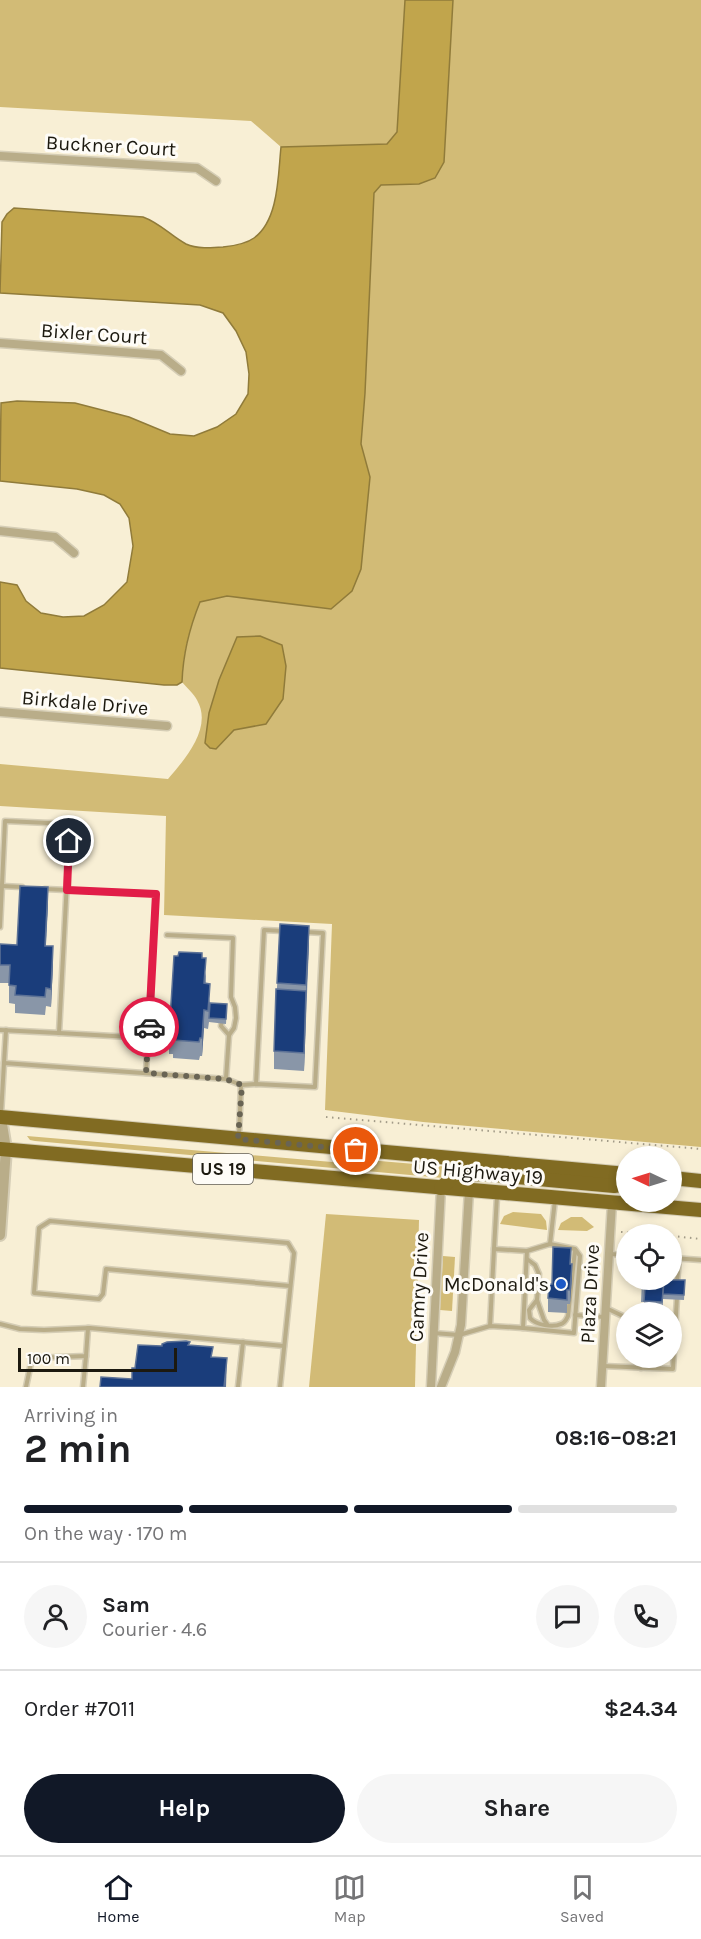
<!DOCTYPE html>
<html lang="en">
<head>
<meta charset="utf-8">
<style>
	:root { --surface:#fff; --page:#f6f6f6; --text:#202124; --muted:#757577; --line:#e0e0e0; --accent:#111827 }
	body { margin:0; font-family:Karla,sans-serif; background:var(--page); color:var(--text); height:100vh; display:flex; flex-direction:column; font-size:22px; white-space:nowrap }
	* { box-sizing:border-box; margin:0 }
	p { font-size:20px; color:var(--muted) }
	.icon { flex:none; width:33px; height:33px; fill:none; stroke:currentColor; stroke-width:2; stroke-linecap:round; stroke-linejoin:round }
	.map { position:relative; height:1387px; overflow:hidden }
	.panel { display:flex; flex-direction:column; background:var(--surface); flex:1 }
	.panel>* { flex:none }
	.needle { width:39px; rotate:274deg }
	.fabs { position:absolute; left:616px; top:1146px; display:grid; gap:12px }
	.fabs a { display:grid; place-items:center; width:66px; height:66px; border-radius:50%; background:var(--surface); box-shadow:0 3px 9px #0003; font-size:30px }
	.scale { position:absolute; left:18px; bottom:15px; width:159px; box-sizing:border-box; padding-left:6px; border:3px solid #1c190f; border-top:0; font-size:16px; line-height:21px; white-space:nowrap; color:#1c190f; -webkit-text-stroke:4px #fefcf7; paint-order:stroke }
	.pin { position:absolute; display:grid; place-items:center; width:51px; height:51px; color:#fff; margin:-26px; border:3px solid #fff; border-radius:50%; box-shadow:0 2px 6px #0007 }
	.courier { position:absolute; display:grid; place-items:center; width:60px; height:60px; margin:-30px; border:4px solid #e11d48; border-radius:50%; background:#fff; color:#222; box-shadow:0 2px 8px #0007 }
	.overview em { font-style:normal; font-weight:700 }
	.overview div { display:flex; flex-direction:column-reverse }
	.overview { display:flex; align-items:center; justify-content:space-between; height:102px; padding:0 24px }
	h1 { font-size:39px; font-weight:700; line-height:45px }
	.bar { display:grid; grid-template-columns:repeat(4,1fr); gap:9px 6px; align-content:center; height:72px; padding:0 24px }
	.bar i { height:8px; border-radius:4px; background:var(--line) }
	.bar .on { background:var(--accent) }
	.bar p { grid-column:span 4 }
	.line { display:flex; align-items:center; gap:15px; padding:0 24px; border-top:2px solid var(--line) }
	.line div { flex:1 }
	.round { display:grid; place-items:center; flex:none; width:63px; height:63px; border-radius:32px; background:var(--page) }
	.cta { display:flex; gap:12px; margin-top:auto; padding:12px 24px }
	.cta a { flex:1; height:69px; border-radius:36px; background:var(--accent); color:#fff; font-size:24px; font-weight:700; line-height:69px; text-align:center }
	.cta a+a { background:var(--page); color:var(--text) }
	.tabs { display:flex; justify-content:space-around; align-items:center; height:84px; border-top:2px solid var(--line); background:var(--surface); font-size:16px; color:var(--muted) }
	.tabs a { display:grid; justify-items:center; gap:3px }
	.tabs .on { color:var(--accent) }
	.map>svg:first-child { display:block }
	.green { fill:#d2bb76; fill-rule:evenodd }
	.water { fill:#c1a54c; stroke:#907b3a; stroke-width:1.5 }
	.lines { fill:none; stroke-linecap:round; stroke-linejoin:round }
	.service-casing { stroke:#d5cdb5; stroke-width:7 }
	.minor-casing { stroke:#d5cdb5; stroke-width:11 }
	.tertiary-casing { stroke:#d5cdb5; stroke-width:14 }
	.trunk-casing { stroke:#d5cdb5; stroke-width:16 }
	.path { stroke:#a29b88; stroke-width:2; stroke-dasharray:1.5 4.5; stroke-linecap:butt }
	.service { stroke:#b9ad89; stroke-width:4 }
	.minor { stroke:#b9ad89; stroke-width:8 }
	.tertiary { stroke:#b9ad89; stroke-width:10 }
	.trunk { stroke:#816b22; stroke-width:14 }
	.wall { fill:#8996a8 }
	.shaded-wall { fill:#5d7296 }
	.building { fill:#1a3d7b; stroke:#5d7296; stroke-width:1.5 }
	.done { stroke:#696454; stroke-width:6; stroke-dasharray:0 10.8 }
	.route { stroke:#e11d48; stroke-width:8 }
	.poi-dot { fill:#1e5ac6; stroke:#fefcf7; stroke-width:2 }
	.labels { text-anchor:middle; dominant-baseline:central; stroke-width:6; stroke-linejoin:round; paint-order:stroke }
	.shield { fill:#fefcf7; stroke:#605d55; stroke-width:1.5 }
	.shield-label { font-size:18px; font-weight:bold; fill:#1c190f }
	.street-label { font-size:20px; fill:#1c190f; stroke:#fefcf7 }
	.poi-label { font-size:20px; fill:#1c190f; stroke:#fefcf7; text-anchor:end }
</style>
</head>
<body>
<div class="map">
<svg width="701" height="1387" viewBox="0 0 701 1387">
	<rect width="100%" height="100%" fill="#f8efd5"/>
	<g class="green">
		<path d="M0,0H405L397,132L387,144L281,147L251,121L0,107Z"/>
		<path d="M453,0H701V1147L423,1122L325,1110L332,924L164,915L166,816L0,806V764L168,779C185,759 213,728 197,700C194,694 187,688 182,682C183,653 190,629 199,602L227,596L331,609L361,569L370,477L361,444L365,393L374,193L381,185L419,184L444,162ZM237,637L266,724L234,730L216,749L209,713L219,680Z"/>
		<path d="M27,1136L332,1162L356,1159L462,1168V1170L443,1178L35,1141L30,1140Z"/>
		<path d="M513,1212L541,1214L546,1221L547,1230L500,1224L504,1216Z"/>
		<path d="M326,1214L419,1220L415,1387H309Z"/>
		<path d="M571,1217H582L594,1227L587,1231L558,1230L561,1223Z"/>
		<path d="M443,1256L455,1257L452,1311L440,1310Z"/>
	</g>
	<g class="water">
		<path d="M405,0H453L444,162L435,178L419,184L381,185L374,193L365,393L361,444L370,477L361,569L352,591L331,609L227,596L200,602C189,629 183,653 182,682L177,685H164L0,668V582L17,585L26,601L41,613L63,617L84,616L104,605L127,582L133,546L129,518L120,504L104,495L77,489L0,481L1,403L17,401L75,403L129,417L170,434L194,436L217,427L236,414L248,394L249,374L246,352L236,331L223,313L200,305L0,293L2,222L7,214L14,208L143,217C160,223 171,236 186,244C197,249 211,248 223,247C232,246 246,244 254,238C279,220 278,175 281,147L387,144L397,132Z"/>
		<path d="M260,636L282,645L286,666L283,699L266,724L234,730L216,749L210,748L205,743L209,713L219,680L237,637Z"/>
	</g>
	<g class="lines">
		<g class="service-casing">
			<g id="service">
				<path d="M2,886L22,887"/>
				<path d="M45,889L156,894L146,1073"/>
				<path d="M0,927L5,821L70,824L59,1033L0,1030"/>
				<path d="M167,935L233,938L231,997L235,1007L236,1018L234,1028L229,1035L226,1079"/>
				<path d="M222,1020L221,1026L229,1035"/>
				<path d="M59,1033L148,1038"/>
				<path d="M4,1063L6,1030"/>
				<path d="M256,1084L264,930L284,931"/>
				<path d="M241,1085L256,1084L315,1087L323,933L306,932"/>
				<path d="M1,1114L4,1063L226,1079L241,1085L239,1136"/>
				<path d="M550,1244L575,1249L580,1256L574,1333L523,1328L527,1251Z"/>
				<path d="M550,1244L555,1200"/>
				<path d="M494,1249L497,1196"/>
				<path d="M610,1254L627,1255"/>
				<path d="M672,1258L701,1260"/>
				<path d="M527,1259L535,1265L539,1274L537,1300L529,1310L530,1318C536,1325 553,1328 561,1324C565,1323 566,1320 568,1316L575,1250"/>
				<path d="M677,1283L679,1258"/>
				<path d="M537,1300L544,1320L547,1324"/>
				<path d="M606,1308L627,1318"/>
				<path d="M575,1315L604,1317"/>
				<path d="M0,1324L20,1329L44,1330L90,1328L284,1346"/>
				<path d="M490,1326L494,1249L527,1251"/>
				<path d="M433,1333L459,1335L490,1326L523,1328"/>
				<path d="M603,1366L673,1369L677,1297"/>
				<path d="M641,1368L642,1358"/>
				<path d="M26,1387L31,1363L35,1358L86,1356L88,1328"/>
				<path d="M83,1387L86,1356"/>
				<path d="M238,1387L243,1342"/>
				<path d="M280,1387L294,1253L288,1243L50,1221L39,1228L34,1293L99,1299L103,1294L106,1269L290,1286"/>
			</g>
		</g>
		<g class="minor-casing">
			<g id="minor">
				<path d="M0,156L197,168L216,181"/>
				<path d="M0,343L161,355L181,371"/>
				<path d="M0,531L55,537L74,553"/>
				<path d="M0,712L167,726"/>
				<path d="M431,1387L441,1188"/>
				<path d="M441,1387L455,1352L461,1325L469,1191"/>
				<path d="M601,1387L612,1203"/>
			</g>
		</g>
		<g class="tertiary-casing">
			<path id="tertiary" d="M0,1235L6,1149L1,1118"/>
		</g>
		<g class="trunk-casing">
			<g id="trunk">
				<path d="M0,1117L627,1174"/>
				<path d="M0,1149L701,1210"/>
				<path d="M672,1178L701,1181"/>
				<path d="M441,1188L451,1179L460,1175L484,1174L614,1186L627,1184"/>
			</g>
		</g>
		<g class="path">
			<path d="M326,1117L701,1149"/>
			<path d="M621,1232L650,1234"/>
			<path d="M672,1236L701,1239"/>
		</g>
		<use href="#service" class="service"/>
		<use href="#minor" class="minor"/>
		<use href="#tertiary" class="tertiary"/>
		<use href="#trunk" class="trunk"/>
	</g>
	<g class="wall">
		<path d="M48,905L45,946L53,964L51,1007L46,1006L45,1015L15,1013V1004L9,1003V983H0V944L17,945Z"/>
		<path d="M280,924L309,944L304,1071L274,1069V1051Z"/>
		<path d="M202,958L206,976V984L210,1003L227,1004L226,1024L209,1022L208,1029L204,1028L202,1056H200L199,1060L173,1058V1054H169V1036Z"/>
		<path d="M571,1264L572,1278L570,1304H567V1313L548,1312V1298L552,1284Z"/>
		<path d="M642,1280H685L684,1300L663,1299V1297V1312H644V1302H641Z"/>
	</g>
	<g class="shaded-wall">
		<path d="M48,887V905L45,964V946Z"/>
		<path d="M309,926V944L306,1003V985Z"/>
		<path d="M53,946V964L51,1007V989Z"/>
		<path d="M306,991V1009L304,1071V1053Z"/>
		<path d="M204,1010V1028L202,1056V1038Z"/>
		<path d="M572,1264V1278L570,1304V1290Z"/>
		<path d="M227,1358L226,1387H224Z"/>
	</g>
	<g class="building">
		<path d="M20,886L48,887L45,946H53L51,989L46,988L45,997L15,995L16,986L9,985L10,965H0V944L17,945Z"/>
		<path d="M280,924L309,926L306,985L277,983Z"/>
		<path d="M179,952L202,953V958H206L204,983L210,984L208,1011L204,1010L202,1038H200L199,1042L173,1040V1036H169L174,956H178Z"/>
		<path d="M276,989L306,991L304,1053L274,1051Z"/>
		<path d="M210,1003L227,1004L226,1019L209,1018Z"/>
		<path d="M553,1247L571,1248L570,1264H572L570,1290H567V1300L548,1298L549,1284H552Z"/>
		<path d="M642,1280H664L662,1302L644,1301L645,1288H641Z"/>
		<path d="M664,1280H685L684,1295L663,1294Z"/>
		<path d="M186,1341L190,1342L188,1345L213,1347L211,1357L227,1358L224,1387H100L101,1377L132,1379V1368H135L138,1345L162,1346V1344L167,1342Z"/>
	</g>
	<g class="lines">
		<path class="done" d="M149,1027L146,1073L226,1079L242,1085L238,1139L356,1150"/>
		<path class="route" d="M69,841L67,890L156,894L149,1027"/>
	</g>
	<circle class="poi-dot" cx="561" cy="1284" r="6"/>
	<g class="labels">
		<rect class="shield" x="193" y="1154" width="60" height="30" rx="4.5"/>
		<g class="shield-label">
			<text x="223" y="1169">US 19</text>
		</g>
		<g class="street-label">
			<text transform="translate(111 146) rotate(3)">Buckner Court</text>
			<text transform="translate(94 334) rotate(4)">Bixler Court</text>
			<text transform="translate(85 703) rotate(5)">Birkdale Drive</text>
			<text transform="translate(478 1172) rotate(5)">US Highway 19</text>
			<text transform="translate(419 1287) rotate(-87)">Camry Drive</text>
			<text transform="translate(590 1294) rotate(-87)">Plaza Drive</text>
		</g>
		<g class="poi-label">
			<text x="549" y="1284">McDonald's</text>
		</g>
	</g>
</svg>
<div class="fabs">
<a><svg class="needle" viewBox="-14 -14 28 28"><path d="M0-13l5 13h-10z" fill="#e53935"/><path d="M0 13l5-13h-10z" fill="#757577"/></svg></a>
<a><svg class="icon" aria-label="locate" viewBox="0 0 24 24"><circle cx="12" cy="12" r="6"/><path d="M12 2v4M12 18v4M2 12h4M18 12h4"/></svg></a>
<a><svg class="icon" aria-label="layers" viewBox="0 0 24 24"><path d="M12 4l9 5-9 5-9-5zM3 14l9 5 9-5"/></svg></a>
</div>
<div class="scale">100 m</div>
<div class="pin" style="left:356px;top:1150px;background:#ea580c"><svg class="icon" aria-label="bag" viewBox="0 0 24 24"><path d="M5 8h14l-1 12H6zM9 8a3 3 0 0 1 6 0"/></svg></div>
<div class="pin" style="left:69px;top:841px;background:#1f2937"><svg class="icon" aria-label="home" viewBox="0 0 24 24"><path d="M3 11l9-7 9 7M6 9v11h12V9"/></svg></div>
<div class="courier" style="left:149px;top:1027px"><svg class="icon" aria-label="car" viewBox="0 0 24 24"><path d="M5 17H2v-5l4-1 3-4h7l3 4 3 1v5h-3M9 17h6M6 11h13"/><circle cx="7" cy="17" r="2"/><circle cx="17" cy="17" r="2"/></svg></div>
</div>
<section class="panel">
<div class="overview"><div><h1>2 min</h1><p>Arriving in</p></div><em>08:16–08:21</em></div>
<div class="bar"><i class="on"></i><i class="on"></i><i class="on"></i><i></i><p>On the way · 170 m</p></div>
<div class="line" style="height:108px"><a class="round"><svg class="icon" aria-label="person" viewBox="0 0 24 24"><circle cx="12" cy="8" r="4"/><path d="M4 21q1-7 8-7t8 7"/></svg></a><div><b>Sam</b><p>Courier · 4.6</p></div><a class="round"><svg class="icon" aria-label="chat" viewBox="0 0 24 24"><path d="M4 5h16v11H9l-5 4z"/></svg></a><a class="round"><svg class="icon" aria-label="phone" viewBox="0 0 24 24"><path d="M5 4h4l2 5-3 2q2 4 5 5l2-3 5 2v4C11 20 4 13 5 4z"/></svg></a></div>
<div class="line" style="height:78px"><div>Order #7011</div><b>$24.34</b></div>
<div class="cta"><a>Help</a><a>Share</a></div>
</section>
<nav class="tabs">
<a class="on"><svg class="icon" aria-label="home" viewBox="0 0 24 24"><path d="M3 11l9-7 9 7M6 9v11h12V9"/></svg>Home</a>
<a><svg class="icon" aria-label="map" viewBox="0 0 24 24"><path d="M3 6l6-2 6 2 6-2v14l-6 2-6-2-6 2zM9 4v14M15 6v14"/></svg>Map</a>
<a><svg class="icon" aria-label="saved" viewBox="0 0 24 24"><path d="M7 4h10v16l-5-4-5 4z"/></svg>Saved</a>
</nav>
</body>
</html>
